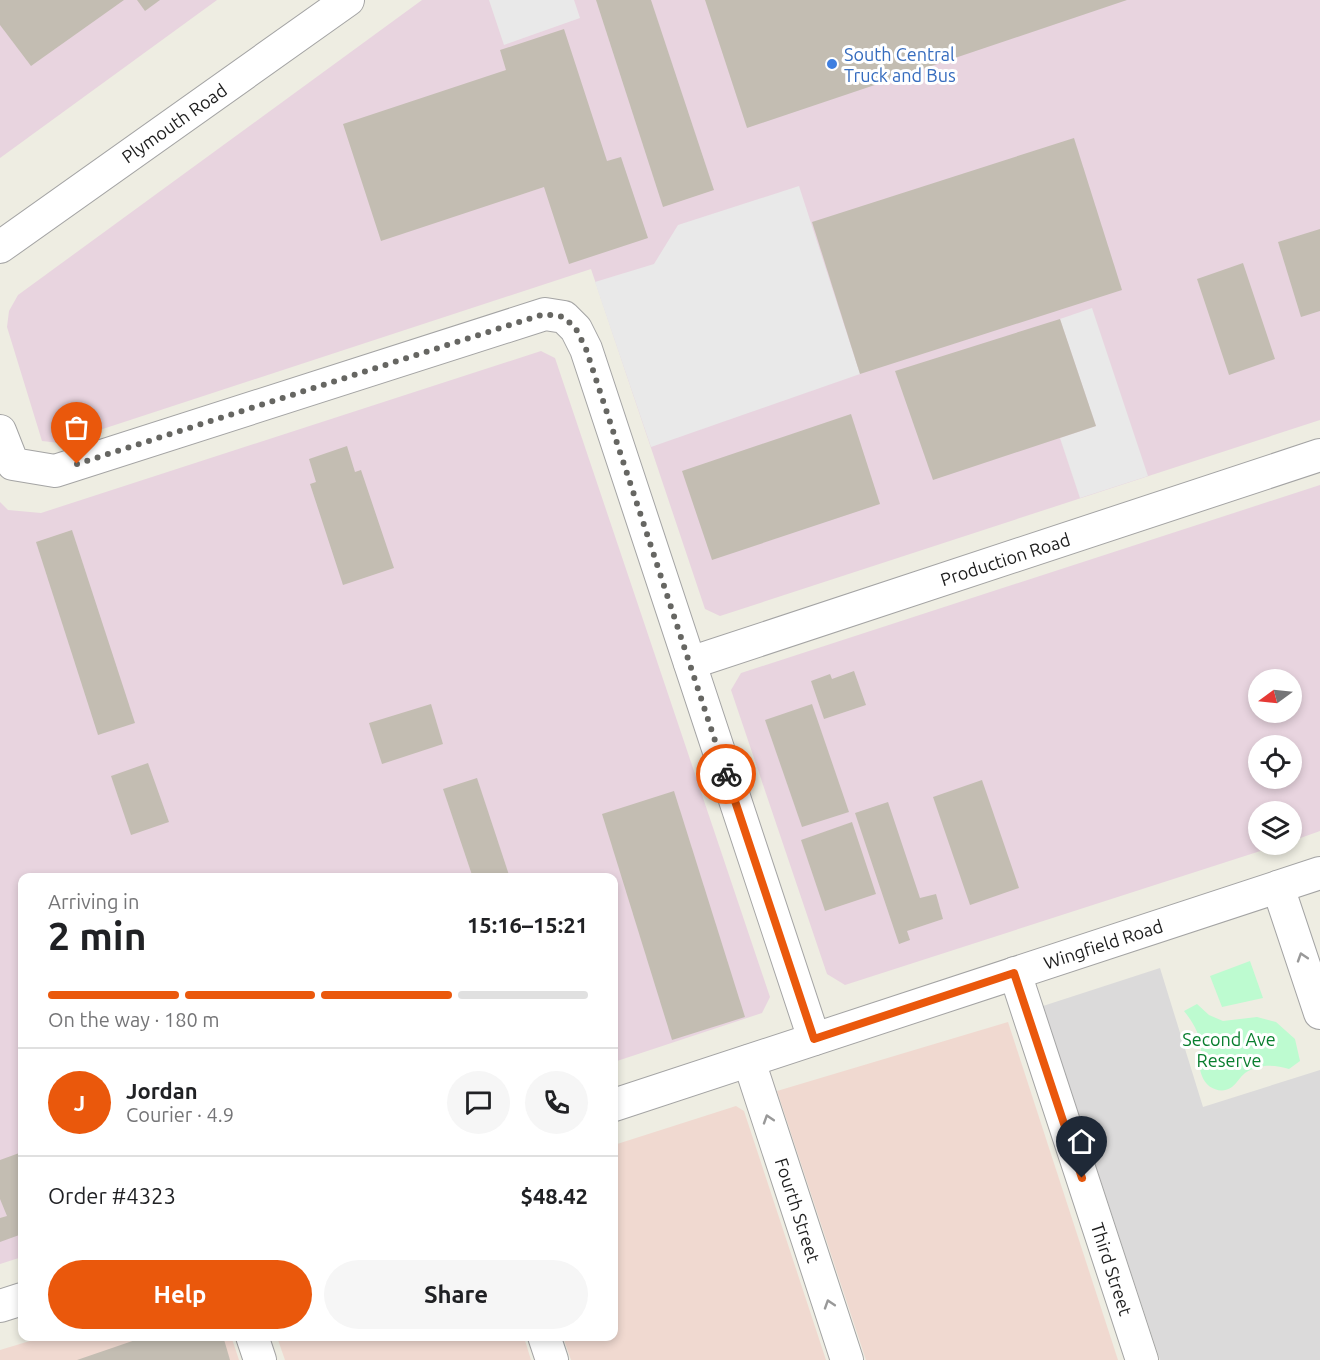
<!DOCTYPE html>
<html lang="en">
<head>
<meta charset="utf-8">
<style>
	:root { --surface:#fff; --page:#f6f6f6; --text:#202124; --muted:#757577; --line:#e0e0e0; --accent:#ea580c }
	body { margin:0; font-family:Ubuntu,sans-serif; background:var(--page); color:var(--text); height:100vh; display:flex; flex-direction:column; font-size:22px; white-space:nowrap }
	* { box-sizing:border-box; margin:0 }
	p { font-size:20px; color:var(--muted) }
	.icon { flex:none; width:33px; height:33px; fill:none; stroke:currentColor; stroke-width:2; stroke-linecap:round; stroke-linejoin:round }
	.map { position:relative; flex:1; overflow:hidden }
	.panel { position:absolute; left:18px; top:873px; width:600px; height:468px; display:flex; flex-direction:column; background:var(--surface); border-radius:12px; box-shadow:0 3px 9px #0003 }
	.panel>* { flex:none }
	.needle { width:39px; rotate:255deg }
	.tools { position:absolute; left:1248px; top:669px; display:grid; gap:12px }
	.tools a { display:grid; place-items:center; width:54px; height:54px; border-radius:50%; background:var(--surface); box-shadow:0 3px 9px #0003; font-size:30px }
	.pin { position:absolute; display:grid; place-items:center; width:51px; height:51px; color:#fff; margin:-62px -26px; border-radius:50% 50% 50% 0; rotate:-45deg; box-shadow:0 0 6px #0007 }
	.pin .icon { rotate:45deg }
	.courier { position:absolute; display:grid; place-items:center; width:60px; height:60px; margin:-30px; border:4px solid #ea580c; border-radius:50%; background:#fff; color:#222; box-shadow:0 2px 8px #0007 }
	.headline em { font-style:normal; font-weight:700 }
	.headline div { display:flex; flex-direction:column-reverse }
	.headline { display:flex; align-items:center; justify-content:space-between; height:102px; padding:0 30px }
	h1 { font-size:39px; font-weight:700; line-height:45px }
	.bar { display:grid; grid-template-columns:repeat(4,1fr); gap:9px 6px; align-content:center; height:72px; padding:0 30px }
	.bar i { height:8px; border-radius:4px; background:var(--line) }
	.bar .selected { background:var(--accent) }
	.bar p { grid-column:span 4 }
	.line { display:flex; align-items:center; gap:15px; padding:0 30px; border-top:2px solid var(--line) }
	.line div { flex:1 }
	.round { display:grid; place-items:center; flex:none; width:63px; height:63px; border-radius:32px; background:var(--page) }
	.primary-button { display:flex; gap:12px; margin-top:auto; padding:12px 30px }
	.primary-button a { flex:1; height:69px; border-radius:36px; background:var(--accent); color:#fff; font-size:24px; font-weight:700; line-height:69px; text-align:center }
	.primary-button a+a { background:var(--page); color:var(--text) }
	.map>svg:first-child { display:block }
	.residential { fill:#dbdada }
	.commercial { fill:#f0d9d0 }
	.industrial { fill:#e8d4df; fill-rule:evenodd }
	.park { fill:#bdfbd0 }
	.parking { fill:#e9e9e9 }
	.building { fill:#c3bdb2 }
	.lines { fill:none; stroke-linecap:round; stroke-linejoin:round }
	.minor-casing { stroke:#a4a4a4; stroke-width:34 }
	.minor { stroke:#fff; stroke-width:32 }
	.oneway { stroke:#999 }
	.done { stroke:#666662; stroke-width:6; stroke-dasharray:0 10.8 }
	.route { stroke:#ea580c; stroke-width:8 }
	.shop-dot { fill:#3f7fe0; stroke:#fff; stroke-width:2 }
	.labels { text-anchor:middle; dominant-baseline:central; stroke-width:6; stroke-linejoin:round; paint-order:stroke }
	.shop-label { font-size:18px; fill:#366cbe; stroke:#fff; text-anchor:start }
	.street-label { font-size:18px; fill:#1d1d1d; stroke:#fff }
	.park-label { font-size:18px; fill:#087e2e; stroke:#fff }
</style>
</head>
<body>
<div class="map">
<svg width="1320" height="1360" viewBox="0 0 1320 1360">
	<rect width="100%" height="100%" fill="#eeede2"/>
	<path class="residential" d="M1160,968L1203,1107L1320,1070V1360H1160L1043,1006Z"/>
	<g class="commercial">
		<path d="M1008,1022L1118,1360H866L777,1091Z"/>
		<path d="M736,1106L744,1111L826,1360H571L563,1337L614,1336V1145Z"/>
		<path d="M231,1336L239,1360H0V1350L43,1337Z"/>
		<path d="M277,1337H524L531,1360H285Z"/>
	</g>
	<g class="industrial">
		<path d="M0,0H217L0,158Z"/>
		<path d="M422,0H1320V420L720,616L705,609L591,269L60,443L42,441L7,327L9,311L18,295Z"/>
		<path d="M541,351L555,358L770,997L762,1013L614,1062V878H22V1257L0,1264V502L8,510L41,513Z"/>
		<path d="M1320,485V831L1292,841V812H1258V844L1279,845L845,985L827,974L731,690L741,673ZM1258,680H1292V712H1258ZM1258,746H1292V778H1258Z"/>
	</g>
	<g class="park">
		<path d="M1250,961L1263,998L1222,1007L1210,976Z"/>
		<path d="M1197,1004L1209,1015L1223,1021L1257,1017L1276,1022L1295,1039L1300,1061L1289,1069C1274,1064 1258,1064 1245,1073C1240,1077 1237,1083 1232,1087C1221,1095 1206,1088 1202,1076C1198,1067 1201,1058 1201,1049C1200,1034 1193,1022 1184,1011Z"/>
	</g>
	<g class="parking">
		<path d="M489,0H574L580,18L504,45Z"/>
		<path d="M799,186L860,374L651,447L595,282L654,264L678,225Z"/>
		<path d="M1092,308L1148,476L1080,498L1060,438L1096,426L1060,319Z"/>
	</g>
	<g class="building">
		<path d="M0,0H124L31,66L0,25Z"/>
		<path d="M137,0H160L145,11Z"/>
		<path d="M596,0H651L714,190L663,207Z"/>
		<path d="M705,0H1127L747,128Z"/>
		<path d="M564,29L607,161L621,157L648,238L569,264L544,187L381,241L343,124L506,70L500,50Z"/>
		<path d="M1074,138L1122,290L860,374L812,222Z"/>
		<path d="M1320,229V311L1301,317L1278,242Z"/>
		<path d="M1243,263L1275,359L1229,375L1197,279Z"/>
		<path d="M1060,319L1096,426L933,480L895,371Z"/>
		<path d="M851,414L880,504L712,560L682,471Z"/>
		<path d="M347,446L355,472L361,470L394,568L343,585L310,484L316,482L309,459Z"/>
		<path d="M72,530L135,723L98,735L36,542Z"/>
		<path d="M854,671L866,705L824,719L811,681L830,674L832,679Z"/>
		<path d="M431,704L443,744L382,764L369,723Z"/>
		<path d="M812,704L849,812L802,827L765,720Z"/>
		<path d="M148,763L169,822L131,835L111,776Z"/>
		<path d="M477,778L510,878H473L443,789Z"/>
		<path d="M982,780L1019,888L970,905L933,797Z"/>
		<path d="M674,791L745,1017L672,1040L602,814Z"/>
		<path d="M888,802L920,898L936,894L943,919L907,931L910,940L899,944L855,813Z"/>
		<path d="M852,822L876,894L825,911L801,840Z"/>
		<path d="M22,1152V1234L0,1242V1218L7,1216L0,1199V1160Z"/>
		<path d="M147,1336H223L230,1360H77Z"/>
	</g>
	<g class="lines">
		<g class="minor-casing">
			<g id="minor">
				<path d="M0,247L348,0"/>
				<path d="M0,431L13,464L55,471L545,314L564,317L576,329L586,349L814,1039"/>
				<path d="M690,663L1320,455"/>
				<path d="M1278,887L1320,1013"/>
				<path d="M1015,973L1142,1360"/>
				<path d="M749,1061L847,1360"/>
				<path d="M614,1105L1320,873"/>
				<path d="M0,1306L22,1299"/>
				<path d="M252,1336L260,1360"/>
				<path d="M544,1336L552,1360"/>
			</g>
		</g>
		<use href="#minor" class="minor"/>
	</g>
	<defs><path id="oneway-chevron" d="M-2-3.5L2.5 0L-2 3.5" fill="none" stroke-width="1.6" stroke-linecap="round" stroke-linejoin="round" transform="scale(1.5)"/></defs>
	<g class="oneway">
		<use href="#oneway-chevron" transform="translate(1302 957) rotate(-108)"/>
		<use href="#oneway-chevron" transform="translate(768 1119) rotate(-108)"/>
		<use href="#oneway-chevron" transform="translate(829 1304) rotate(-108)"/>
	</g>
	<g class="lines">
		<path class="done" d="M77,464L544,314L564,317L576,329L586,349L726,774"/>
		<path class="route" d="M726,774L814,1039L1014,973L1082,1178"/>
	</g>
	<circle class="shop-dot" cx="832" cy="64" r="6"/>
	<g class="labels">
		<g class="shop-label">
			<text x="844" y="54">South Central<tspan x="844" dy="21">Truck and Bus</tspan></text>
		</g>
		<g class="street-label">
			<text transform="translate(174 123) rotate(-35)">Plymouth Road</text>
			<text transform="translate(1005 559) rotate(-18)">Production Road</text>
			<text transform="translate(1103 944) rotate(-18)">Wingfield Road</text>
			<text transform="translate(798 1210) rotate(72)">Fourth Street</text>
			<text transform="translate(1112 1269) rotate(72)">Third Street</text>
		</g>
		<g class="park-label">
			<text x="1229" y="1039">Second Ave<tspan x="1229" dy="21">Reserve</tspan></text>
		</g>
	</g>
</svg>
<div class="tools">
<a><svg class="needle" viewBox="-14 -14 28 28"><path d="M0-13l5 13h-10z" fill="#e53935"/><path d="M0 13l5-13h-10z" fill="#757577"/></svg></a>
<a><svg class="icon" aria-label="locate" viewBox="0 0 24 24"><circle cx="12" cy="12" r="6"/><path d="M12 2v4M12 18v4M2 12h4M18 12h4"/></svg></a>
<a><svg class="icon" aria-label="layers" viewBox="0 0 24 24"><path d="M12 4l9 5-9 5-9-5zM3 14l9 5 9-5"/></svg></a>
</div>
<div class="pin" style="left:77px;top:464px;background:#ea580c"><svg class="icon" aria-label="bag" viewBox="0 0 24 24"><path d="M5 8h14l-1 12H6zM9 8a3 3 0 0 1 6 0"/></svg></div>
<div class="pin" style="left:1082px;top:1178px;background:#1f2937"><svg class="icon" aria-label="home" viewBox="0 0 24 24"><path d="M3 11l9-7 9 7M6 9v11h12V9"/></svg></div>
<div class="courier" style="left:726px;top:774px"><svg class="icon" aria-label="bike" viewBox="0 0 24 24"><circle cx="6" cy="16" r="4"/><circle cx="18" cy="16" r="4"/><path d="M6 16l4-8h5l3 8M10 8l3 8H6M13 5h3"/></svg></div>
<section class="panel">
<div class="headline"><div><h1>2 min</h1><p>Arriving in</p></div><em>15:16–15:21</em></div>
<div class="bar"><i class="selected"></i><i class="selected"></i><i class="selected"></i><i></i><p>On the way · 180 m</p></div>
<div class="line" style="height:108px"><b class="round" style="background:var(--accent);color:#fff">J</b><div><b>Jordan</b><p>Courier · 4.9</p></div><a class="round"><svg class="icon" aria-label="chat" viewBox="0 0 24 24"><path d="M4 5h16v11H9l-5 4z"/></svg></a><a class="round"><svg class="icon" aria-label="phone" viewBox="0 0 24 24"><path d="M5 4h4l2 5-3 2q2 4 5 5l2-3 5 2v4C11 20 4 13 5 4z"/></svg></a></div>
<div class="line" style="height:78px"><div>Order #4323</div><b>$48.42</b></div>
<div class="primary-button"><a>Help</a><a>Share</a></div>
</section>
</div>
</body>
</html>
